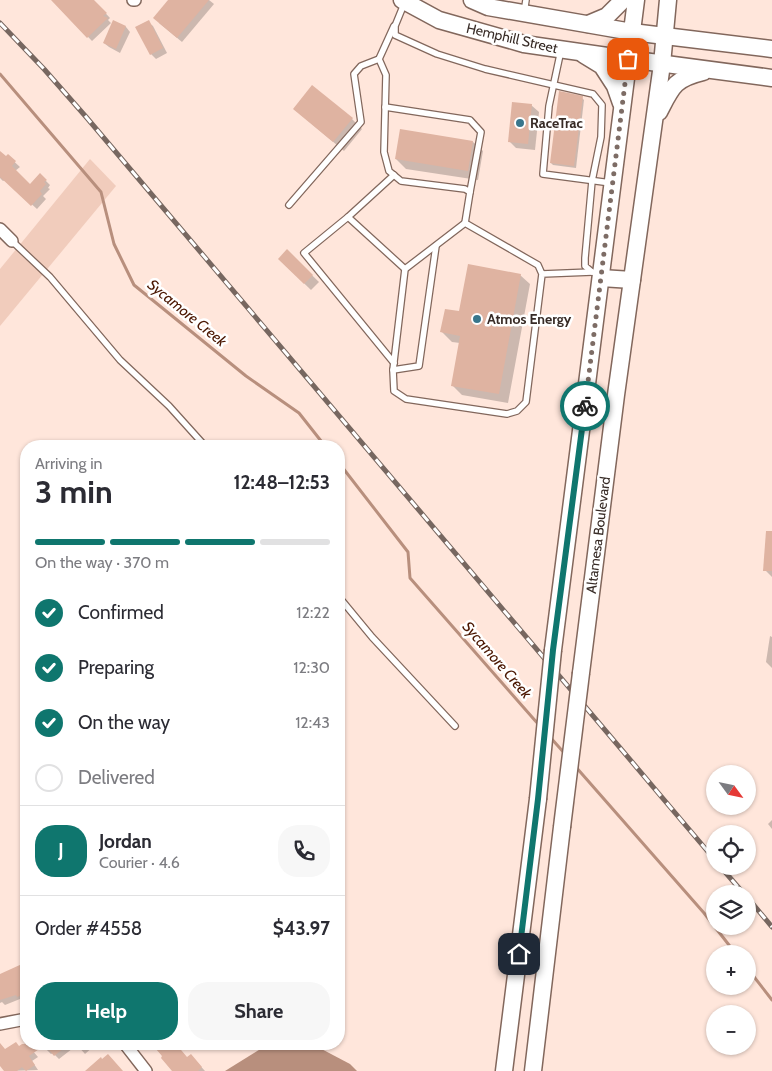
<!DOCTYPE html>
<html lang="en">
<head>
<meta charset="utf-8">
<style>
	:root { --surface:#fff; --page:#f7f7f7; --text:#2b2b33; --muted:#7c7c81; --line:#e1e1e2; --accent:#0f766e }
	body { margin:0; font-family:Cabin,sans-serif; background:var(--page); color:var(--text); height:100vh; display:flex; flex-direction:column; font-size:19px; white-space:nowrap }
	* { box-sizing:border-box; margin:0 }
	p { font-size:16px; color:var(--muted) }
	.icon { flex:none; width:28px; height:28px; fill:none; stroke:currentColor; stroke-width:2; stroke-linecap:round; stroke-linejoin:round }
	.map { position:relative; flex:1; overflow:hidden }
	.details { position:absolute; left:20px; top:440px; width:325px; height:610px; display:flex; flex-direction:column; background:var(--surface); border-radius:20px; box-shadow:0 1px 4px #0004 }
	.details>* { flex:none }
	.needle { width:32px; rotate:123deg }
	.controls { position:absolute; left:706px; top:765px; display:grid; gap:10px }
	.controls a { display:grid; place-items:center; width:50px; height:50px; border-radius:50%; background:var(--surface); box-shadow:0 1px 4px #0004; font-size:25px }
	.pin { position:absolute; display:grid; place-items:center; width:42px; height:42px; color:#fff; margin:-21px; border-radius:10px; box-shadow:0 2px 8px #0006 }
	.courier { position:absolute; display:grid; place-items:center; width:50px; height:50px; margin:-25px; border:4px solid #0f766e; border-radius:50%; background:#fff; color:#222; box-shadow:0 1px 6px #0007 }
	.headline em { font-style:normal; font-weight:700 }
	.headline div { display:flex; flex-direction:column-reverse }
	.headline { display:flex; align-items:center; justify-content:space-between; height:85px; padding:0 15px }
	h1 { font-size:32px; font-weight:700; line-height:38px }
	.bar { display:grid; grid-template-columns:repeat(4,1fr); gap:8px 5px; align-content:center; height:60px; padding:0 15px }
	.bar i { height:6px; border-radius:4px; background:var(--line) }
	.bar .active { background:var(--accent) }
	.bar p { grid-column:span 4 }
	.line { display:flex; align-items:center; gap:12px; padding:0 15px; border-top:1px solid var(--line) }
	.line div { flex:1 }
	.round { display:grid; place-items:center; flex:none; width:52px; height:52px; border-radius:20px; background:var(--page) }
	ol { padding:0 15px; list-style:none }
	li { display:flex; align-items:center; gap:15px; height:55px }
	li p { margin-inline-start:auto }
	li .icon { padding:5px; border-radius:50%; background:var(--accent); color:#fff; stroke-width:4 }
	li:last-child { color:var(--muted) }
	li i { width:28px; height:28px; border:2px solid var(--line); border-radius:50% }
	.primary-button { display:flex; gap:10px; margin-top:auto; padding:10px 15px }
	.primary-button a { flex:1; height:58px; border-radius:20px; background:var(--accent); color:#fff; font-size:20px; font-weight:700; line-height:58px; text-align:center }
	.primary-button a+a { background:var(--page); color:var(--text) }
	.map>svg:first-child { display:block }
	.green { fill:#f1ccbc }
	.water { fill:#b88f7d }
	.shadow { fill:#0003 }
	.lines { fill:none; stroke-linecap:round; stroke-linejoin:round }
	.stream { stroke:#b88f7d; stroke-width:3 }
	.building { fill:#dfb3a1 }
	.lane-casing { stroke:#82675c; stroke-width:8 }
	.street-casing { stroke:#82675c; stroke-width:14 }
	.secondary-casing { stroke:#82675c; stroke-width:19 }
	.lane { stroke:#fff; stroke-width:5.5 }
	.street { stroke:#fff; stroke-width:11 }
	.secondary { stroke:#fff; stroke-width:16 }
	.rail-casing { stroke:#776760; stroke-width:5 }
	.rail { stroke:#fff; stroke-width:3; stroke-dasharray:9; stroke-linecap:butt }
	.secondary-bridge-casing { stroke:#82675c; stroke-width:19; stroke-linecap:butt }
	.secondary-bridge { stroke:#fff; stroke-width:16 }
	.done { stroke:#7d6c65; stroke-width:5; stroke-dasharray:0 9 }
	.route { stroke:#0f766e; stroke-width:6 }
	.poi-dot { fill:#38768c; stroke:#fff; stroke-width:2 }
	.labels { text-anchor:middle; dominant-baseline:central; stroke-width:5; stroke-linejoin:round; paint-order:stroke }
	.street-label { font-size:14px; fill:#372b26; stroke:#fff }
	.poi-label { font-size:14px; font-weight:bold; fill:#372b26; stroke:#fff; text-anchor:start }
	.water-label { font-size:15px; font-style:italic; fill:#4a1600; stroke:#fff }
</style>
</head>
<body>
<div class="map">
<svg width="772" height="1071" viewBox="0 0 772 1071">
	<rect width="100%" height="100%" fill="#ffe6db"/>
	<path class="green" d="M90,159L116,186L0,326V269Z"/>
	<path class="water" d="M278,1044H312L350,1064L357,1071H225L262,1048Z"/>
	<g class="shadow">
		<path d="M52,0H93L110,18L108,20L111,23L92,41Z"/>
		<path d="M170,0H209L214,4L182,42L159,23Z"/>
		<path d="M114,22L126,27L130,32L120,53L109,47L104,43Z"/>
		<path d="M148,22L153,26L167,53L156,59L151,54Z"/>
		<path d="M582,98L584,100L576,168L553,165L551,163Z"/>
		<path d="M531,105L539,112L535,150L516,148L509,141Z"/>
		<path d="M294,109L352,119L362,129L344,151Z"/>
		<path d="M473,142L483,151L478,180L406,169L396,159Z"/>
		<path d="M0,153L6,158L8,156L20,167L15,171L30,186L40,175L50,185L48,188L50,189L43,196L46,199L37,209L5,180L3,181L0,178Z"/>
		<path d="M287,251L319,282L311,290L279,259Z"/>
		<path d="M520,275L530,284L508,403L462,395L452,385L460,343L452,342L442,332L460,313Z"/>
		<path d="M772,543V577L765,570Z"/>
		<path d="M770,636L772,637V668L766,662Z"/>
		<path d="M772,820V829L768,824Z"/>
		<path d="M22,966L26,970V999L22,1001L20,999L5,1005L2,1002L0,1003V975Z"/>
		<path d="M26,1043L38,1057L32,1061L38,1070L6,1071L0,1064V1049L6,1050L20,1047Z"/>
		<path d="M41,1044H92L94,1046L85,1054L77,1045L59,1059L53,1053L51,1054Z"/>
		<path d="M153,1044H175L187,1058L195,1060L205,1071H174Z"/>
	</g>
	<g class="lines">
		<g class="stream">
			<path d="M0,74L101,192L114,244L134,285L246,376L299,413L325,446"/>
			<path d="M339,463L408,552L410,578L539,725"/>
			<path d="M550,737L566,755"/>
			<path d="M575,766L704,913L736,954"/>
			<path d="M748,969L772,1000"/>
		</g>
	</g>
	<g class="building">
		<path d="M51,0H94L107,13L103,16L108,18L87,38Z"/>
		<path d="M168,0H209L177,38L153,18Z"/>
		<path d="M113,20L126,26L116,49L103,43Z"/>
		<path d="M149,20L163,48L150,55L135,27Z"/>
		<path d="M312,85L353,118L333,142L293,109Z"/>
		<path d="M559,91L583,96L574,166L550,163Z"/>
		<path d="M512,102L532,104L528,144L508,142Z"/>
		<path d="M400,129L473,141L468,171L395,159Z"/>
		<path d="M0,151L6,156L8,154L16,161L12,166L30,184L40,173L47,180L44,182L46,184L40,191L42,194L31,206L0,177Z"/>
		<path d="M287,249L313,275L304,284L278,259Z"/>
		<path d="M468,264L521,274L499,394L451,386L460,336L440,332L445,309L459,311Z"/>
		<path d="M766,531H772V571H763Z"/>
		<path d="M22,964L26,974V993L17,997L16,995L0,1000V974Z"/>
		<path d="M16,1042L19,1046L22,1044H69L54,1056L45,1045L29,1056L35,1065L26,1071L22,1067L17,1071H4L0,1066V1043L5,1049Z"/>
		<path d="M163,1044H176L187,1057L191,1054L202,1067L198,1071H172L161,1058L162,1056L156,1049Z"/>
		<path d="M108,1054L123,1071H85L101,1057L102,1059Z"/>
	</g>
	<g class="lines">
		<g class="lane-casing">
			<g id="lane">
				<path d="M404,4L395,26V35L437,54L485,69L593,94L602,105L601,137L592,181L585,258V266L592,272"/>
				<path d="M524,13L526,0"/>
				<path d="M394,26L379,59L386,75L384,152L389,171L401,181L465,189L470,192L465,223"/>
				<path d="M561,50L549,106L543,174L611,183"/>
				<path d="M385,107L470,120L481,132L470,192"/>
				<path d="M394,175L348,217L405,269"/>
				<path d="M289,205L361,122L354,74L361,66L379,59"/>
				<path d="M348,217L304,253L394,363"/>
				<path d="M12,241L50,277L120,360L169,406L205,446"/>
				<path d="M542,274L538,265L465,223L405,269L393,370L394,391L406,399L507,414L517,411L526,402L542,274L592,272"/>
				<path d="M393,370L419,366L436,246"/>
				<path d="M339,597L372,637L455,726"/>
			</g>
		</g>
		<g class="street-casing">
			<g id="street">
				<path d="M133,0H135"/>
				<path d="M0,229L12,241"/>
				<path d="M0,1024L26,1019"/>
				<path d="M125,1044L146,1071"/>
			</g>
		</g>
		<g class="secondary-casing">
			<g id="secondary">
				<path d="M402,0L439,20L524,44L628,59L772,78"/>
				<path d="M472,0L488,7L632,32L772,49"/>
				<path d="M588,24L607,16L623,0"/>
				<path d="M584,55L602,66L615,86L621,103"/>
				<path d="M659,112C672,87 674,79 703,72"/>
				<path d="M601,278L632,280"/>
				<path d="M553,650L636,0"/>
				<path d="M581,673L616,395L662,64L668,0"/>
				<path d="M504,1071L538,799"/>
				<path d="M533,1071L562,827"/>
			</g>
		</g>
		<use href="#lane" class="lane"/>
		<use href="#street" class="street"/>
		<use href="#secondary" class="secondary"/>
		<g class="rail-casing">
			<g id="rail">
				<path d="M0,23L44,69L87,118L715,860"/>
				<path d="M720,866L744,894"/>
				<path d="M748,898L772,927"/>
			</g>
		</g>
		<use href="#rail" class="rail"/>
		<g class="secondary-bridge-casing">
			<g id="secondary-bridge">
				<path d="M538,799L553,650"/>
				<path d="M562,827L581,673"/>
			</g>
		</g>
		<use href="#secondary-bridge" class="secondary-bridge"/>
	</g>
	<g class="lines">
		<path class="done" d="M585,406L628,59"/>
		<path class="route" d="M519,954L538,799L553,650L585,406"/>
	</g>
	<g class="poi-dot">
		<circle cx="520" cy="123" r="5"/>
		<circle cx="477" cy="319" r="5"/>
	</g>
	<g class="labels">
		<g class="street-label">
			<text transform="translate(512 38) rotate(13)">Hemphill Street</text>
			<text transform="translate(598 535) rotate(-83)">Altamesa Boulevard</text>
		</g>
		<g class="poi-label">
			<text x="530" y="123">RaceTrac</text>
			<text x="487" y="319">Atmos Energy</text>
		</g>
		<g class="water-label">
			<text transform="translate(187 313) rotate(39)">Sycamore Creek</text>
			<text transform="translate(497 660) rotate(49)">Sycamore Creek</text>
		</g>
	</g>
</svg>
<div class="controls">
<a><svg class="needle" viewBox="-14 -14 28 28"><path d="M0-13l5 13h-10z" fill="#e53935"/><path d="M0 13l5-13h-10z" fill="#7c7c81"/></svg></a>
<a><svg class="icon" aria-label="locate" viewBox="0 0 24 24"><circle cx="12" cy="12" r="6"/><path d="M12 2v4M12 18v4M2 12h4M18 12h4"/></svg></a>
<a><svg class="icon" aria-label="layers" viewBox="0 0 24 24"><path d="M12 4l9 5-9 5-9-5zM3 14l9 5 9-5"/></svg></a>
<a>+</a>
<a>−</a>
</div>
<div class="pin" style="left:628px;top:59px;background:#ea580c"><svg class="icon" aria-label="bag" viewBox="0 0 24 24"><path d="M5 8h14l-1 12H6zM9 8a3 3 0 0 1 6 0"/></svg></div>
<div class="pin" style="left:519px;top:954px;background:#1f2937"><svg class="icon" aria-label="home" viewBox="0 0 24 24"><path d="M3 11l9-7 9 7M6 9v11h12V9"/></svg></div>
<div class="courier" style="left:585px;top:406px"><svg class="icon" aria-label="bike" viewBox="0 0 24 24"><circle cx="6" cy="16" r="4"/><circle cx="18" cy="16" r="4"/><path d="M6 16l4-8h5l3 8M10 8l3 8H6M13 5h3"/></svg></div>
<section class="details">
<div class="headline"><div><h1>3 min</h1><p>Arriving in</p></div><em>12:48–12:53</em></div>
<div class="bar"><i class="active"></i><i class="active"></i><i class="active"></i><i></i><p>On the way · 370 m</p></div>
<ol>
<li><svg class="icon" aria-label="check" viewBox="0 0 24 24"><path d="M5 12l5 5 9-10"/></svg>Confirmed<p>12:22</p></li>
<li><svg class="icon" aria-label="check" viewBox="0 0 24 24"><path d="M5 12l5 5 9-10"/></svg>Preparing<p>12:30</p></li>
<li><svg class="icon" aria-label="check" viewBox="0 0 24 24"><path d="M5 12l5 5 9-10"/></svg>On the way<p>12:43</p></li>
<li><i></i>Delivered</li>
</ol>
<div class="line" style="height:90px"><b class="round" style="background:var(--accent);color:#fff">J</b><div><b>Jordan</b><p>Courier · 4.6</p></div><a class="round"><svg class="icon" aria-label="phone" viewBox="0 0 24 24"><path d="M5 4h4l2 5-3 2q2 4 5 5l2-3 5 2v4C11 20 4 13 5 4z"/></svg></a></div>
<div class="line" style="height:65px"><div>Order #4558</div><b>$43.97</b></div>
<div class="primary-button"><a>Help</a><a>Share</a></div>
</section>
</div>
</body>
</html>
